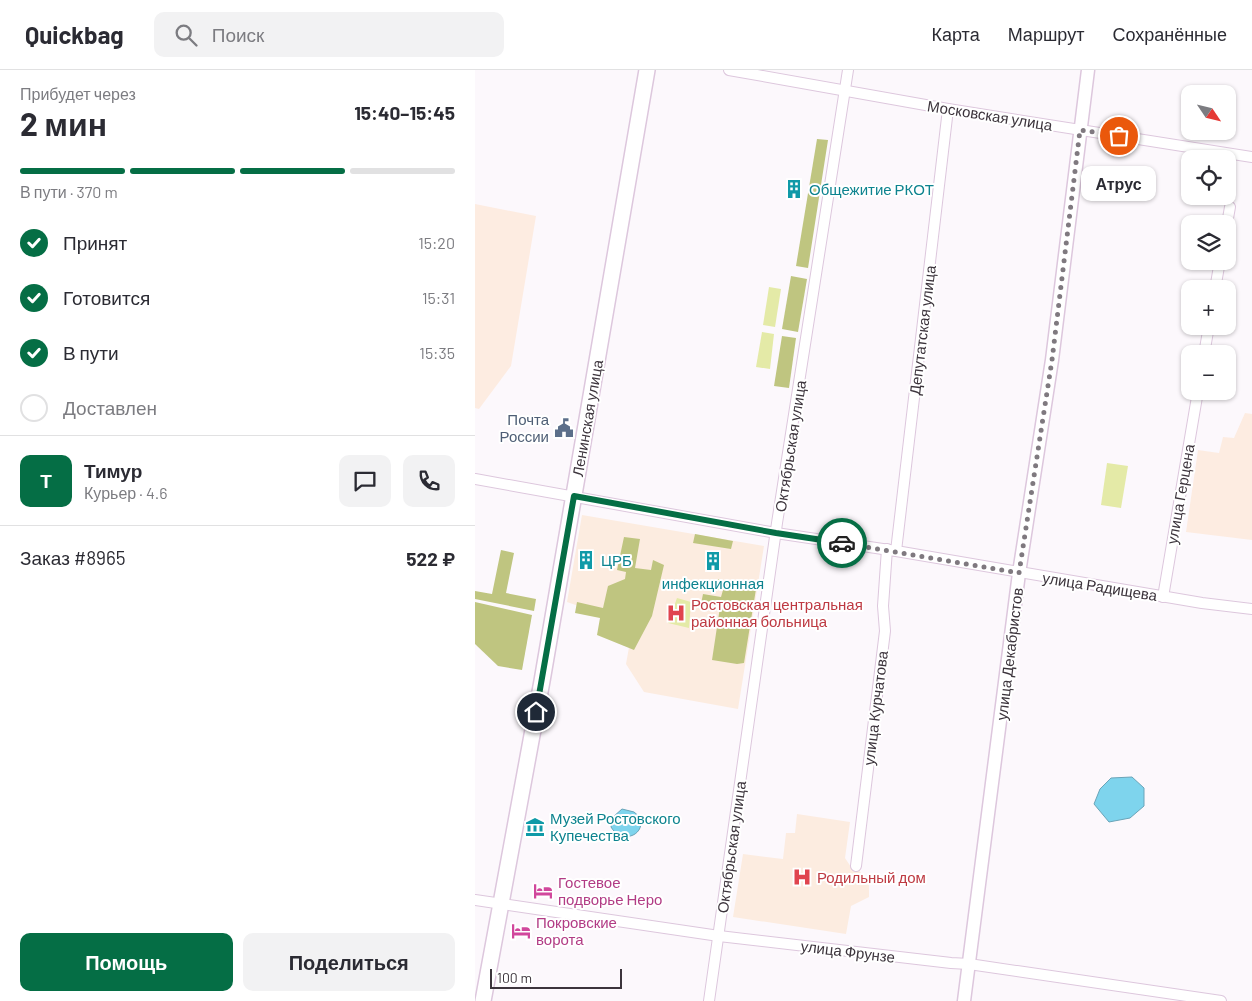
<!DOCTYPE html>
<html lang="ru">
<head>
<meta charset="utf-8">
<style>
	:root { --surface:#fff; --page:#f2f2f3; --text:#2b2b33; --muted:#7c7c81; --line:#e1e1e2; --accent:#056e45 }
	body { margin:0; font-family:Barlow,sans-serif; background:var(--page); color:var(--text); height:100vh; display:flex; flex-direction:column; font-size:19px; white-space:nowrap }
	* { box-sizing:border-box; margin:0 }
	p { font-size:16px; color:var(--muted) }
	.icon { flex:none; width:28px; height:28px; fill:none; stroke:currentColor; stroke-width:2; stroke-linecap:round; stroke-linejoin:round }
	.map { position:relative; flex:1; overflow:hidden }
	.details { display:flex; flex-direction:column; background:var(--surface); width:475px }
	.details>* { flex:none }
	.needle { width:32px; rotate:125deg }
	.buttons { position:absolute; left:706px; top:15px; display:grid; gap:10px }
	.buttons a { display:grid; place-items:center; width:55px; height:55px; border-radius:10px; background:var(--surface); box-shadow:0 1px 4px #0004; font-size:25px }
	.scale { position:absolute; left:15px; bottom:12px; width:132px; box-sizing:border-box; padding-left:5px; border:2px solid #3c343c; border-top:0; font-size:14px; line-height:18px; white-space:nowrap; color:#3c343c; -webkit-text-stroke:4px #fff; paint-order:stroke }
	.pin { position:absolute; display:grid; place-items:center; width:42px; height:42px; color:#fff; margin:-21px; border:2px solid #fff; border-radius:50%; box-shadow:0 1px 5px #0007 }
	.courier { position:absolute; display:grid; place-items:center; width:50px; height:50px; margin:-25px; border:4px solid #056e45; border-radius:50%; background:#fff; color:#222; box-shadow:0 1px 6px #0007 }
	.bubble { position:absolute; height:35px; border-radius:10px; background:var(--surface); box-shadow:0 1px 4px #0004; font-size:16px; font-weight:700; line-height:35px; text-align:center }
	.summary em { font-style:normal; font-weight:700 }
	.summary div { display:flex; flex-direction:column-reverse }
	.summary { display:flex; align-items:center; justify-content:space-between; height:85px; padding:0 20px }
	h1 { font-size:32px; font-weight:700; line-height:38px }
	.bar { display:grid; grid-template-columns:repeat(4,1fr); gap:8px 5px; align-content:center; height:60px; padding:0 20px }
	.bar i { height:6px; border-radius:4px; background:var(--line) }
	.bar .selected { background:var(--accent) }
	.bar p { grid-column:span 4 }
	.line { display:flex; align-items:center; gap:12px; padding:0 20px; border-top:1px solid var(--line) }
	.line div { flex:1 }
	.round { display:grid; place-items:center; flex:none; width:52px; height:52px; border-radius:10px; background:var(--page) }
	ol { padding:0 20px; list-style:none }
	li { display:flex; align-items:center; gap:15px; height:55px }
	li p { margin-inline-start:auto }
	li .icon { padding:5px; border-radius:50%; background:var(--accent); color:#fff; stroke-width:4 }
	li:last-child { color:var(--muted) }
	li i { width:28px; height:28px; border:2px solid var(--line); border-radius:50% }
	.primary-button { display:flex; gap:10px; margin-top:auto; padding:10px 20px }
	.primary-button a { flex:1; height:58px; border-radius:10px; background:var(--accent); color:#fff; font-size:20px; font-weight:700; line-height:58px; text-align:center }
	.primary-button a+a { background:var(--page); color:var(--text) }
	header { display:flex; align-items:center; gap:30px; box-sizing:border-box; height:70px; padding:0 25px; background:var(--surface); border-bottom:1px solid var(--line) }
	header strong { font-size:24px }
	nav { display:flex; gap:28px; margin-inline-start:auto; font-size:18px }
	.search { width:350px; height:45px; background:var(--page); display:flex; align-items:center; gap:12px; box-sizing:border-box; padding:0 18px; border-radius:10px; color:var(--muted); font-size:19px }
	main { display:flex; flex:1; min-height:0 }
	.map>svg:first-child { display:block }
	.industrial { fill:#fdece1 }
	.medical { fill:#fcece0 }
	.green { fill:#e4eaa7 }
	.forest { fill:#bfc580 }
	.water { fill:#7ed4ed; stroke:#6aa4b8 }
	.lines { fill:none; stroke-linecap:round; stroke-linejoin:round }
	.minor-casing { stroke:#ddc7dd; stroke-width:12 }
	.tertiary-casing { stroke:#ddc7dd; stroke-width:15 }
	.secondary-casing { stroke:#ddc7dd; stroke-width:18 }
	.minor { stroke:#fff; stroke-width:10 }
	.tertiary { stroke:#fff; stroke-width:12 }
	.secondary { stroke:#fff; stroke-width:15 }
	.done { stroke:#7f797f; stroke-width:5; stroke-dasharray:0 9 }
	.route { stroke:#056e45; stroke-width:6 }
	.labels { text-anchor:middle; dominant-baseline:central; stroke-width:4; stroke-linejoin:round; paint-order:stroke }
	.street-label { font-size:15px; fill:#3c343c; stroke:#fff }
	.culture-label { font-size:15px; fill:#0d838f; stroke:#fff; text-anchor:start }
	.service-label { font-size:15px; fill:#4e5e75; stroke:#fff; text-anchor:end }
	.health-label { font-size:15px; fill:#be3a42; stroke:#fff; text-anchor:start }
	.hotel-label { font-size:15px; fill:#b23c85; stroke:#fff; text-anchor:start }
</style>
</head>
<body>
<header>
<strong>Quickbag</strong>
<div class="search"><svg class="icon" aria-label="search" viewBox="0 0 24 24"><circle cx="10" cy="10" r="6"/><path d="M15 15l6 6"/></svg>Поиск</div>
<nav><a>Карта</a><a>Маршрут</a><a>Сохранённые</a></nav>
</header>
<main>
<section class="details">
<div class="summary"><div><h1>2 мин</h1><p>Прибудет через</p></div><em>15:40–15:45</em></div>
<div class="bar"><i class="selected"></i><i class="selected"></i><i class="selected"></i><i></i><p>В пути · 370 m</p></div>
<ol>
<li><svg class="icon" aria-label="check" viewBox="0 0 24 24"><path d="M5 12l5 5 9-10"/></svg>Принят<p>15:20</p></li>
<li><svg class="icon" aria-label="check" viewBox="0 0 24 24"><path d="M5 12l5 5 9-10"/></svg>Готовится<p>15:31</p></li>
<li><svg class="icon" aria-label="check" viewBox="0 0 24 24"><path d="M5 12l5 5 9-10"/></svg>В пути<p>15:35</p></li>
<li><i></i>Доставлен</li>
</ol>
<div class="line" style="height:90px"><b class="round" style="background:var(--accent);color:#fff">Т</b><div><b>Тимур</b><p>Курьер · 4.6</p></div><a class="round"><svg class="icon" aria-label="chat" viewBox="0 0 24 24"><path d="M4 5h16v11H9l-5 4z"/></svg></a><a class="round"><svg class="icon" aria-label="phone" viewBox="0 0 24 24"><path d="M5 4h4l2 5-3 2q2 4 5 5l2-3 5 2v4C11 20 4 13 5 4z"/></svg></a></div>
<div class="line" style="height:65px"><div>Заказ #8965</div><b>522 ₽</b></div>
<div class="primary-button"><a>Помощь</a><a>Поделиться</a></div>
</section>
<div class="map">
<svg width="777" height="931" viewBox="0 0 777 931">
	<rect width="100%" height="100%" fill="#fcf8fc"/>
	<g class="industrial">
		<path d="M0,134L61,146L36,296L4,339L0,338Z"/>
		<path d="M770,343L777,344V470L711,462L723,380L744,383L748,367L759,368Z"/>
	</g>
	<g class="medical">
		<path d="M107,445L289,476L263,639L169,622L151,594L158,555L92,532Z"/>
		<path d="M322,744L375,752L370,788L376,797L384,800L394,815V827L376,836L371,864L258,847L268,784L308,789L311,763H320Z"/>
	</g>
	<g class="green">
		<path d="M294,217L306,219L300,257L288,255Z"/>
		<path d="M287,262L299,264L295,299L281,297Z"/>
		<path d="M632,393L653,396L646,438L626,435Z"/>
		<path d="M202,528L216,532L214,558L193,553Z"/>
	</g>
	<g class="forest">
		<path d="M342,69L353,70L333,198L321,196Z"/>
		<path d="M316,206L332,209L323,262L307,259Z"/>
		<path d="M307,266L321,268L314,318L299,316Z"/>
		<path d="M220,464L258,471L256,479L218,473Z"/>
		<path d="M149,467L165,469L160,498L176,500L178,490L189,495L177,546L159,580L122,565L125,548L100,543L102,532L128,538L133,516L150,509L151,502L142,500Z"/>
		<path d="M26,480L39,483L31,523L61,529L59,541L0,529V521L17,524Z"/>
		<path d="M243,509L281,519L269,593L262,594L237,590L245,537L226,534L228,524L246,527L248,520L241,516Z"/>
		<path d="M0,532L57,545L47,600L23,596L0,574Z"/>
	</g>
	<g class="water">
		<path d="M657,707L669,718V736L655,748L634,752L619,734L625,719L636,708Z"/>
		<path d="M147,739L159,742L166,748C169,768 145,773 136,757L138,747Z"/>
	</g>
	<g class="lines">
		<g class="minor-casing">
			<g id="minor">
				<path d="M254,0L473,39L777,87"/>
				<path d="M752,154L755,137"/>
				<path d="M740,219L745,191"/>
				<path d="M729,284L734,256"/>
				<path d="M0,409L301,463L421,481L727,533L777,539"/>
				<path d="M421,481L473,39"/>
				<path d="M688,527L723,321"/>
				<path d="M381,796L410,561L408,536L412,479"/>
				<path d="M0,830L244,866L476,893L494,894L746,931"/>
				<path d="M234,931L302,453L373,0"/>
			</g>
		</g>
		<g class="tertiary-casing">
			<path id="tertiary" d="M489,931L544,503L577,290L613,0"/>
		</g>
		<g class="secondary-casing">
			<path id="secondary" d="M8,931L67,611L172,0"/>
		</g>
		<use href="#minor" class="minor"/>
		<use href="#tertiary" class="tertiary"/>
		<use href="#secondary" class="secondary"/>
	</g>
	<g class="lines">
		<path class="done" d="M367,473L544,503L577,290L605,60L644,66"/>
		<path class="route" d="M61,642L99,426L301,463L367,473"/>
	</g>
	<defs>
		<g id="building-bare" transform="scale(1.5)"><path d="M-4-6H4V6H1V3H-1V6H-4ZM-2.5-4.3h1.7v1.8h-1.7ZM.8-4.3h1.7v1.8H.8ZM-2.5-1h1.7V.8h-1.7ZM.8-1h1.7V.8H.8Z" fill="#0f9aa8" stroke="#fff" stroke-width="2.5" paint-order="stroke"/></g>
		<g id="civic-bare" transform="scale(1.5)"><path d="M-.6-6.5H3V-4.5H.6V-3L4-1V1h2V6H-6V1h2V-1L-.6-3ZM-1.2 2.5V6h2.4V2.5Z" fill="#5c6f8a" stroke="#fff" stroke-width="2.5" paint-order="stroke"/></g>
		<g id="hospital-bare" transform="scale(1.5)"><path d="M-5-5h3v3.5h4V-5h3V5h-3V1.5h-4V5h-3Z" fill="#e0444e" stroke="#fff" stroke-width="2.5" paint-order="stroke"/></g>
		<g id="museum-bare" transform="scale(1.5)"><path d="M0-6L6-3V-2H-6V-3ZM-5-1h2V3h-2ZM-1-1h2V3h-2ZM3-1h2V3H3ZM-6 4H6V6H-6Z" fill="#0f9aa8" stroke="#fff" stroke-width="2.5" paint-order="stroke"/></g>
		<g id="hotel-bare" transform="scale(1.5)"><path d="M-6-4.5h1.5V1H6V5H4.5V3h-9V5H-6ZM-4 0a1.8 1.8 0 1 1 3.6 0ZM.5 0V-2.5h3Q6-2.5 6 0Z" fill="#d1479c" stroke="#fff" stroke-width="2.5" paint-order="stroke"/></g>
	</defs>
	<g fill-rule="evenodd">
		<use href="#building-bare" x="319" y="119"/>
		<use href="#civic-bare" x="89" y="358"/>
		<use href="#building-bare" x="111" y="490"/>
		<use href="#building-bare" x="238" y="491"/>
		<use href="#hospital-bare" x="201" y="543"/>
		<use href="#museum-bare" x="60" y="757"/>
		<use href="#hospital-bare" x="327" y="807"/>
		<use href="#hotel-bare" x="68" y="821"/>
		<use href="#hotel-bare" x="46" y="861"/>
	</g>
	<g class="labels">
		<g class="street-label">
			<text transform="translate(515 45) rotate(9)">Московская улица</text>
			<text transform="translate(447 260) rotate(-83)">Депутатская улица</text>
			<text transform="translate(112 348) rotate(-80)">Ленинская улица</text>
			<text transform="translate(315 376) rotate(-81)">Октябрьская улица</text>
			<text transform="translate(705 424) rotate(-80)">улица Герцена</text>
			<text transform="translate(625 516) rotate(9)">улица Радищева</text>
			<text transform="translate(534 584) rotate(-83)">улица Декабристов</text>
			<text transform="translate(400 638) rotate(-83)">улица Курчатова</text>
			<text transform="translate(256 777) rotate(-82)">Октябрьская улица</text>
			<text transform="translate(373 881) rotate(7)">улица Фрунзе</text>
		</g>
		<g class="culture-label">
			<text x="334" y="119">Общежитие РКОТ</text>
			<text x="126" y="490">ЦРБ</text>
			<text x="238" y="513" text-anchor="middle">инфекционная</text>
			<text x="75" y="748">Музей Ростовского<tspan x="75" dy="17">Купечества</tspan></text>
		</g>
		<g class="service-label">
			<text x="74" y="349">Почта<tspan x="74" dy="17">России</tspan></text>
		</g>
		<g class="health-label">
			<text x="216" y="534">Ростовская центральная<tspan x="216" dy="17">районная больница</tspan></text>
			<text x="342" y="807">Родильный дом</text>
		</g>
		<g class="hotel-label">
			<text x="83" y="812">Гостевое<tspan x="83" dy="17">подворье Неро</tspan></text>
			<text x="61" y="852">Покровские<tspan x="61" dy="17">ворота</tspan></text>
		</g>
	</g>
</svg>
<div class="buttons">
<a><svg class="needle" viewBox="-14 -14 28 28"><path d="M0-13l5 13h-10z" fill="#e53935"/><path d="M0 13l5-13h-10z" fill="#7c7c81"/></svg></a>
<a><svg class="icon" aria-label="locate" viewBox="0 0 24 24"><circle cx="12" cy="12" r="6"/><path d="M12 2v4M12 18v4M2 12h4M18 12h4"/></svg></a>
<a><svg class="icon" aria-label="layers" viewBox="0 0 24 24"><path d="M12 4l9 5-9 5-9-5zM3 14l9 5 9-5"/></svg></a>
<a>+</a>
<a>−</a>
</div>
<div class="scale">100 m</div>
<div class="pin" style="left:644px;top:66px;background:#ea580c"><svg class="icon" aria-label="bag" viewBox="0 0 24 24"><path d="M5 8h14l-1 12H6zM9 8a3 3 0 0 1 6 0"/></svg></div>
<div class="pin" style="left:61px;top:642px;background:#1f2937"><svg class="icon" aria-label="home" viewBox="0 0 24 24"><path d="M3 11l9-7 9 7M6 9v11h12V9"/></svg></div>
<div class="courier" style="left:367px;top:473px"><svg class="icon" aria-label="car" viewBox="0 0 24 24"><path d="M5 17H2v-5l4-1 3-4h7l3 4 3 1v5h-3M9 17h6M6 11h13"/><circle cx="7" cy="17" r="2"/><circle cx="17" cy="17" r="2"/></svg></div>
<div class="bubble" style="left:606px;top:96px;width:75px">Атрус</div>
</div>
</main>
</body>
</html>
